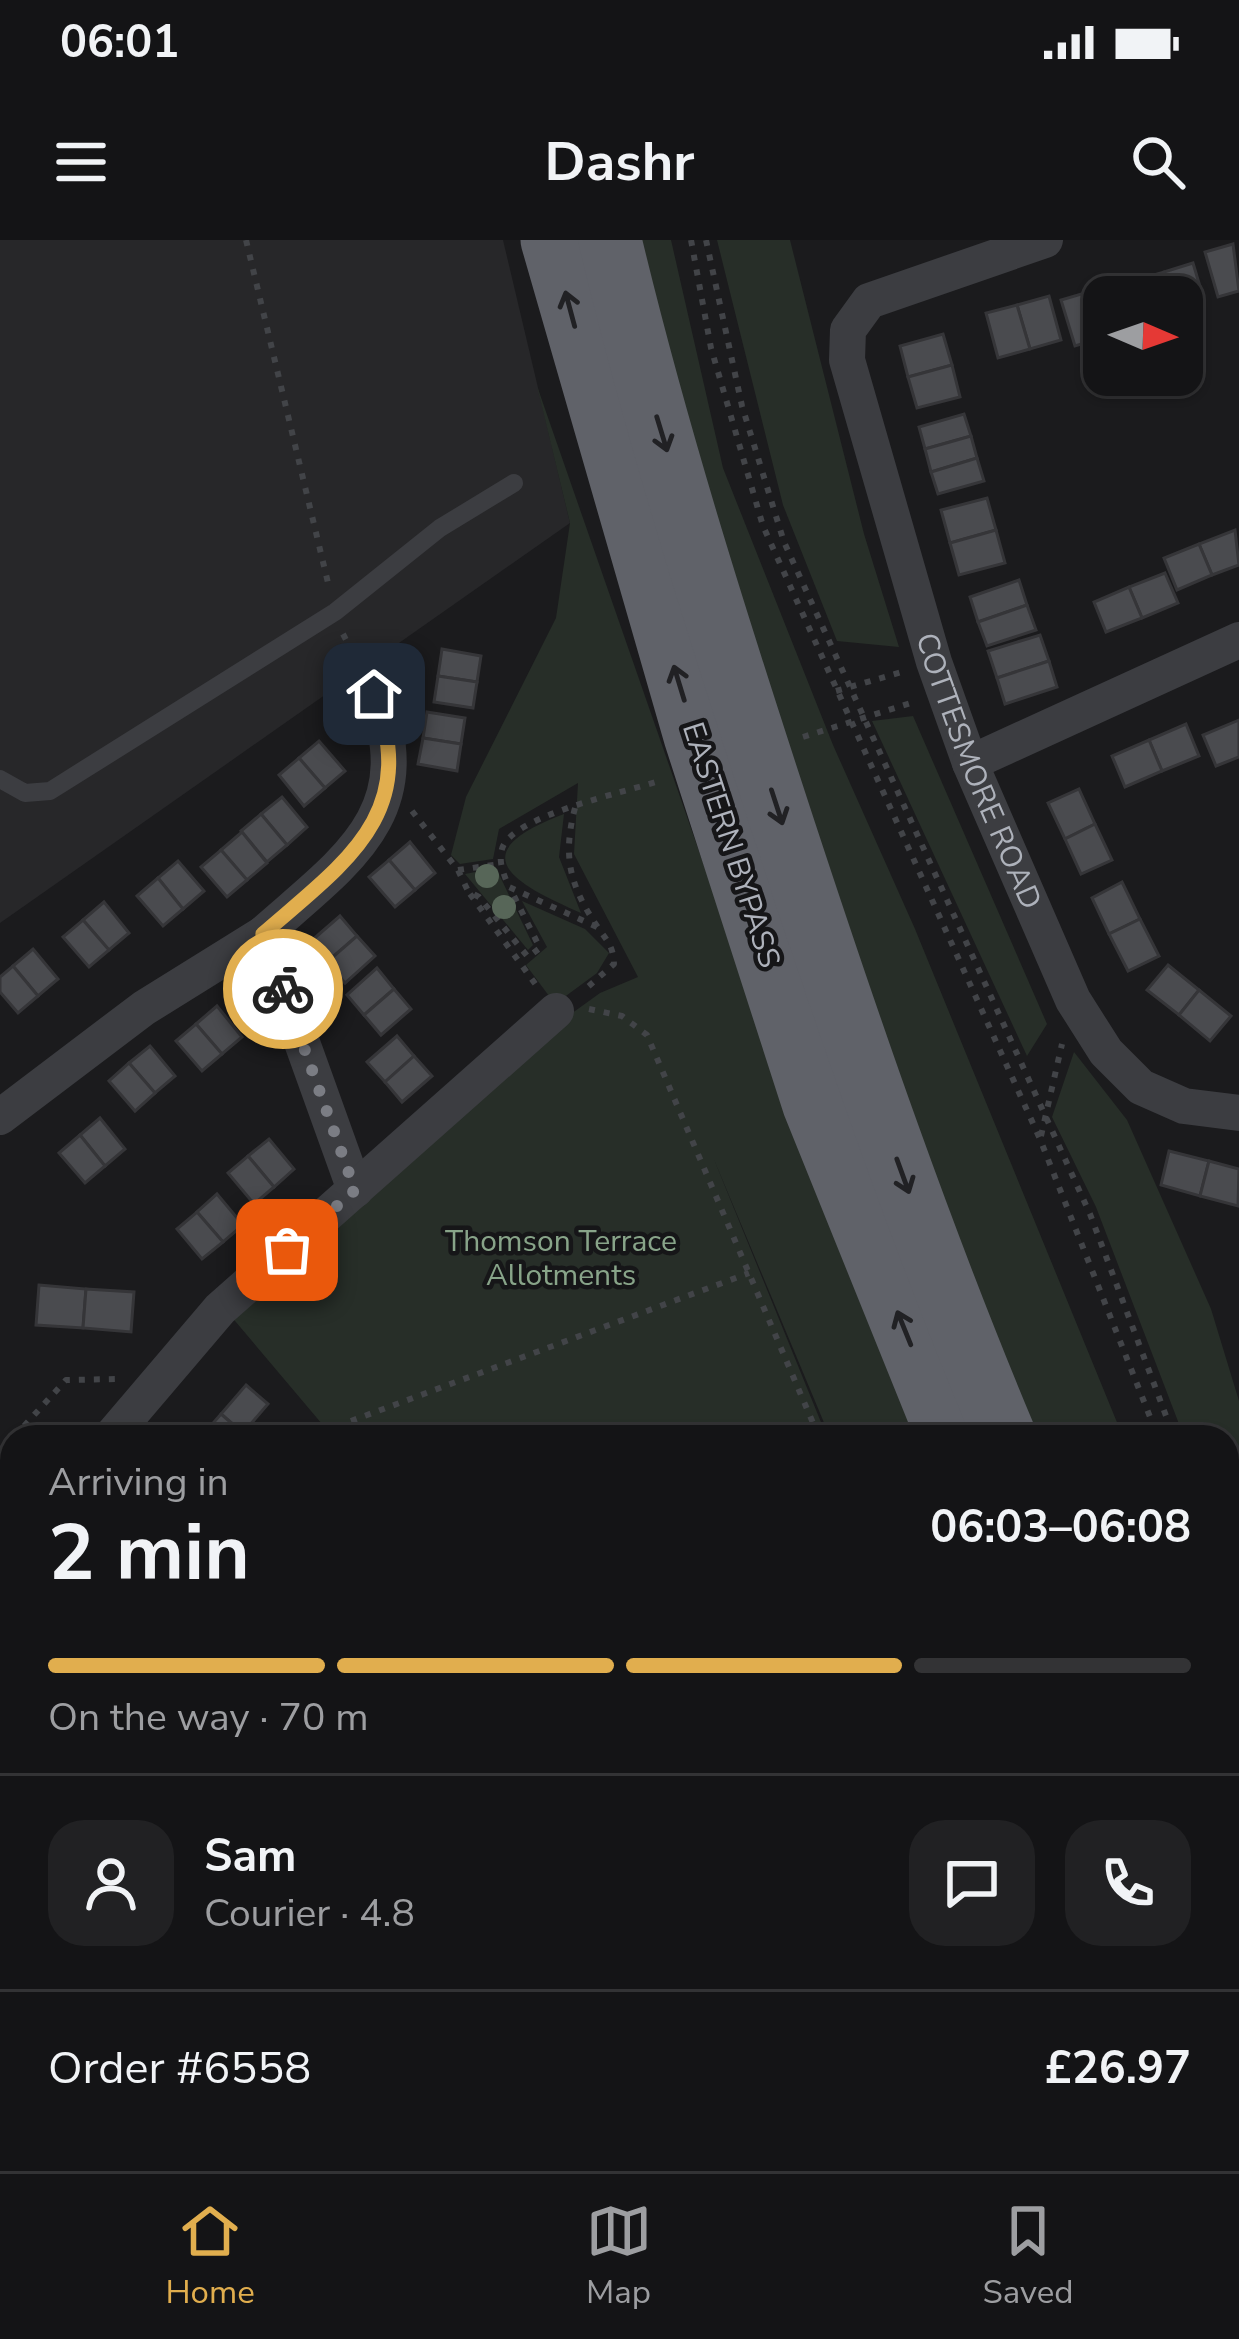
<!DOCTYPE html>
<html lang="en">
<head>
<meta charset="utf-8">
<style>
	:root { --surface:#141416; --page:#212123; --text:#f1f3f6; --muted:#9d9ea1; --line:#333335; --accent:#e1ae4e }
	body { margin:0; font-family:"Nunito Sans",sans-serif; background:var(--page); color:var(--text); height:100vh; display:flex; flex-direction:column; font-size:45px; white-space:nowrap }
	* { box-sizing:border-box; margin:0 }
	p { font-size:39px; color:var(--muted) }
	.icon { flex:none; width:66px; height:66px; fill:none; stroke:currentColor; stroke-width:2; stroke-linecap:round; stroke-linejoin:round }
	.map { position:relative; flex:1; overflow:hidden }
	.sheet { position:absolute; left:0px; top:1185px; width:1239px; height:747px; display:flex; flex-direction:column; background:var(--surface); border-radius:36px 36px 0 0; box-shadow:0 3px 9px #0004,0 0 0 3px var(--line) }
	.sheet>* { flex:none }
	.needle { width:78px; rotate:92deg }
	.tools { position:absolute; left:1083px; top:36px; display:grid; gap:24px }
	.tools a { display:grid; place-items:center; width:120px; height:120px; border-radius:24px; background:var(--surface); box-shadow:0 3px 9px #0004,0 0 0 3px var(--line); font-size:60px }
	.pin { position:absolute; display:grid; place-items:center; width:102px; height:102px; color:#fff; margin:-51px; border-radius:24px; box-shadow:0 6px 18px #0006 }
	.courier { position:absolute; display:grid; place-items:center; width:120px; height:120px; margin:-60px; border:9px solid #e1ae4e; border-radius:50%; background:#fff; color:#222; box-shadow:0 3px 15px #0007 }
	.overview em { font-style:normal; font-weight:700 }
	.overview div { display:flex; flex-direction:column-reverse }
	.overview { display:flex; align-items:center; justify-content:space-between; height:204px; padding:0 48px }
	h1 { font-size:78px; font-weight:700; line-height:90px }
	.bar { display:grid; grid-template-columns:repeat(4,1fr); gap:18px 12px; align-content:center; height:144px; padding:0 48px }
	.bar i { height:15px; border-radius:9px; background:var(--line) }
	.bar .active { background:var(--accent) }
	.bar p { grid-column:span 4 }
	.line { display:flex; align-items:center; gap:30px; padding:0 48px; border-top:3px solid var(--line) }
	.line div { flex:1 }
	.round { display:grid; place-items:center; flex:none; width:126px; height:126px; border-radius:36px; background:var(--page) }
	.status { display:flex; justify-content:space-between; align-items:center; height:84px; padding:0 60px; background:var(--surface); direction:ltr }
	.status svg { height:33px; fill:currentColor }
	header { display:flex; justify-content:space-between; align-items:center; height:156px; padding:0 48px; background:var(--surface); font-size:54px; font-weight:700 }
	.tab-bar { display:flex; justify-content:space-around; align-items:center; height:168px; border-top:3px solid var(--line); background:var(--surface); font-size:33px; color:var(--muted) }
	.tab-bar a { display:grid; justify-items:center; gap:6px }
	.tab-bar .active { color:var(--accent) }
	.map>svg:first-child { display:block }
	.built { fill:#272729 }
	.green { fill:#272e28 }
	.building { fill:#4a4b4f; stroke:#353538; stroke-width:3 }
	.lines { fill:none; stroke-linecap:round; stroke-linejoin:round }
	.path { stroke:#424448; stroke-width:6; stroke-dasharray:6 9; stroke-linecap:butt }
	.service { stroke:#3c3d41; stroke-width:18 }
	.minor { stroke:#3c3d41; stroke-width:36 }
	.trunk { stroke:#606269; stroke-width:63 }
	.tree { fill:#576658 }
	.oneway { stroke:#212124 }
	.done { stroke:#7b7d84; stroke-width:12; stroke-dasharray:0 21.6 }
	.route { stroke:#e1ae4e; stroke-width:15 }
	.labels { text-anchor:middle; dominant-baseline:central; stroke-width:9; stroke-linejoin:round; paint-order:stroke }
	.street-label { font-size:30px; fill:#aeb2bb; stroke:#161618 }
	.park-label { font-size:30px; fill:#88a489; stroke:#161618 }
</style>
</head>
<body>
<div class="status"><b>06:01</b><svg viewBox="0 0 49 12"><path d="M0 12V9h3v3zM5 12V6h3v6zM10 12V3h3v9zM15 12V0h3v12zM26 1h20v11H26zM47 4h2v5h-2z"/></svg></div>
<header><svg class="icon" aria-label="menu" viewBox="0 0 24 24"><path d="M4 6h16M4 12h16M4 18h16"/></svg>Dashr<svg class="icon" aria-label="search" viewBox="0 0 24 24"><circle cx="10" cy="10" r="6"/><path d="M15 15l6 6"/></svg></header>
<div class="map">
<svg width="1239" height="1931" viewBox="0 0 1239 1931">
	<rect width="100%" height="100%" fill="#1b1b1d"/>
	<path class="built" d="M0,0H503L570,283L0,683Z"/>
	<g class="green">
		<path d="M632,0H671L723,228L833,505L915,689L1123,1197H1030L771,480Z"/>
		<path d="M717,0H790L864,294L899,407L837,401L783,265Z"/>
		<path d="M537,146L803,910L918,1197H830L713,917L827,1197H333L230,1075L564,779L600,753L638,737L574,614L578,543L499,589L493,619L460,624L451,615L466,557L556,378L570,283Z"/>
		<path d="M913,476L1047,784L1027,816L872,481Z"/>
		<path d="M564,574L559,617L581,673C512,643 460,613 564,574Z"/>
		<path d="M496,628L533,705L528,710L465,634Z"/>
		<path d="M522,661L585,689L609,713L597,733L555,764L526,725L547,707Z"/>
		<path d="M1074,812L1127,880L1211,1069L1239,1161V1340L1227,1309V1197H1184L1096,967L1052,877Z"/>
		<path d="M1227,1475L1239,1508V1671L1227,1645Z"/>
		<path d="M1227,1894L1239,1917V1931H265L261,1920H1227Z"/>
	</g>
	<g class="building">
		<path d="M1233,4L1239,51L1218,57L1205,12Z"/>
		<path d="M1193,23L1204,60L1182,66V57H1172L1164,32Z"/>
		<path d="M1164,32L1172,57H1142L1136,40Z"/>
		<path d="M1118,43L1123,57H1104L1102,98L1088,52Z"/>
		<path d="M1088,52L1102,98L1075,106L1061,60Z"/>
		<path d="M1049,56L1061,100L1030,109L1017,65Z"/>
		<path d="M1017,65L1030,109L998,118L986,73Z"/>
		<path d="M943,94L952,125L908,137L900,106Z"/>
		<path d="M952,125L960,157L917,168L908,137Z"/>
		<path d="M964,174L971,196L925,209L919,187Z"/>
		<path d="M971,196L977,218L931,232L925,209Z"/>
		<path d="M977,218L984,241L938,254L931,232Z"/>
		<path d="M987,258L996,290L950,303L941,270Z"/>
		<path d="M996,290L1005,323L959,335L950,303Z"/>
		<path d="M1235,290L1239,325L1212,335L1199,304Z"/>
		<path d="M1199,304L1212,335L1177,350L1164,318Z"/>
		<path d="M1165,333L1178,363L1142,378L1129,347Z"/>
		<path d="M1019,340L1027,365L978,382L970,357Z"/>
		<path d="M1129,347L1142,378L1106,392L1094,362Z"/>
		<path d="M1027,365L1036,390L987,406L978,382Z"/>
		<path d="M1040,395L1049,421L997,438L988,411Z"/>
		<path d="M442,409L481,416L477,442L438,436Z"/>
		<path d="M1049,421L1057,447L1005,464L997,438Z"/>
		<path d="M438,436L477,442L473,468L434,462Z"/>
		<path d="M427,472L465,478L461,504L423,498Z"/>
		<path d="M1239,480V517L1216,526L1203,495Z"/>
		<path d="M1186,484L1199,516L1162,531L1149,500Z"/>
		<path d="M423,498L461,504L457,531L418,524Z"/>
		<path d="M1149,500L1162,531L1125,547L1112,516Z"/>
		<path d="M319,501L345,531L325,548L299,518Z"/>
		<path d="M299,518L325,548L304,566L279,535Z"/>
		<path d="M1079,549L1095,584L1065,599L1048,563Z"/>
		<path d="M282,557L307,587L287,605L261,574Z"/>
		<path d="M261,574L287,605L267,622L241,591Z"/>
		<path d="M1095,584L1112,620L1081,634L1065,599Z"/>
		<path d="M242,592L267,623L247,640L221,610Z"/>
		<path d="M410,602L435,633L415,650L389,620Z"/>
		<path d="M221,610L247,640L227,657L201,627Z"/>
		<path d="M389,620L415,650L395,667L369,637Z"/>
		<path d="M178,621L204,651L183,669L158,638Z"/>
		<path d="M158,638L183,669L163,686L137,656Z"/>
		<path d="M1122,642L1140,679L1109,694L1092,658Z"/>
		<path d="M104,662L129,693L109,710L83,680Z"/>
		<path d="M340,676L357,696L327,722L310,702Z"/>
		<path d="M1140,679L1159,716L1128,731L1109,694Z"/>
		<path d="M83,680L109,710L89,727L63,697Z"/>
		<path d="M357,696L375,716L345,743L327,722Z"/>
		<path d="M33,709L58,739L38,756L13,726Z"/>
		<path d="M1168,725L1199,750L1179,775L1147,750Z"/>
		<path d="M13,726L38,756L18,773L0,752V737Z"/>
		<path d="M377,728L394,749L364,775L347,755Z"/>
		<path d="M394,749L411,769L381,795L364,775Z"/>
		<path d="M1199,750L1231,776L1210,801L1179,775Z"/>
		<path d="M217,766L242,797L222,814L196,784Z"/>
		<path d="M196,784L222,814L202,831L176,801Z"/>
		<path d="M397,796L414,816L385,842L367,822Z"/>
		<path d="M150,806L175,836L155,853L129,823Z"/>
		<path d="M414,816L432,836L402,862L385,842Z"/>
		<path d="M129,823L155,853L135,871L109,841Z"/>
		<path d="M100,878L125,909L105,926L80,895Z"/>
		<path d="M80,895L105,926L85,943L59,913Z"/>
		<path d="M269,899L294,929L274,947L248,916Z"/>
		<path d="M1169,911L1209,921L1200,956L1161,945Z"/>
		<path d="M248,916L274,947L254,964L228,933Z"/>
		<path d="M1209,921L1239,929L1238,966L1200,956Z"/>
		<path d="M217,954L243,985L223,1002L197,972Z"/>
		<path d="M197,972L223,1002L202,1019L177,989Z"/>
		<path d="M39,1045L86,1049L83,1088L36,1085Z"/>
		<path d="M86,1049L134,1052L131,1092L83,1088Z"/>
		<path d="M246,1145L268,1164L243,1193L221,1174Z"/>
		<path d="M221,1174L243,1193L201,1197Z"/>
		<path d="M160,1920H199L201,1931H157L155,1921Z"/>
	</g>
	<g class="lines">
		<g class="path">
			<path d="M246,0L329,347"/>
			<path d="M691,0L711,108L763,286L1040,899L1158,1197"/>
			<path d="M706,0L742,166L784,302L1090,974L1174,1197"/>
			<path d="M343,394L359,425"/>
			<path d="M836,451L902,432"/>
			<path d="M803,497L911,463"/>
			<path d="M575,568C562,617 570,647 599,689C609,703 613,707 614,724L582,752"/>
			<path d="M412,571L458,630L468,651L479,657L528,717L540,708L511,650"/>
			<path d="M458,630L500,624"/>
			<path d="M470,654L536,745"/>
			<path d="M597,687L509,647C504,635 498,622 502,609C511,576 626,552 659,541"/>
			<path d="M589,769L622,776L647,795L819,1197"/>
			<path d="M1041,896L1062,804"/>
			<path d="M351,1181L749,1033"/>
			<path d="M14,1197L66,1140L117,1139"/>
			<path d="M0,1212L12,1199"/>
			<path d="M1227,1334L1239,1366"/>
			<path d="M1227,1371L1239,1402"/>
			<path d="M324,1920L327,1931"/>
			<path d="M1124,1920L1128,1931"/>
			<path d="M1029,1931L1056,1920"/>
		</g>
		<path class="service" d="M0,539L25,553L50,551L335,372L440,288L514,243"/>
		<g class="minor">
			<path id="s1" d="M1045,0L869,61L848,90L847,120L934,422L970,523L1073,760L1106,812L1141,847L1184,866L1239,873"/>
			<path d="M970,523L1239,400"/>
			<path d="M0,877L144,768L263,694"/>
			<path d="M355,950L263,694C344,622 422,574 374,454"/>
			<path d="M111,1197L220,1069L556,771"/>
			<path d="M0,1325L12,1311"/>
			<path d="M0,1451L12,1463"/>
			<path d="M0,1754L12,1745"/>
		</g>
		<g class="trunk">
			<path d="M552,0L695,496L814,865L948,1197"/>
			<path d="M610,0C658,200 721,397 785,592C852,796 922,999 1005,1197"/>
			<path d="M1227,1703L1239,1729"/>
			<path d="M1227,1839L1239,1863"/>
		</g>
	</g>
	<g class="tree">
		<circle cx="487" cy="636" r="12"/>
		<circle cx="504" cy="667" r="12"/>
	</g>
	<defs><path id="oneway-shaft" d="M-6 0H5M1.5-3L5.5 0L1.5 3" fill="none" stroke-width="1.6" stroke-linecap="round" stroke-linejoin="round" transform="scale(3)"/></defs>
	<g class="oneway">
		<use href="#oneway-shaft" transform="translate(570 69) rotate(-105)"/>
		<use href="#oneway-shaft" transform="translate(662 194) rotate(73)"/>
		<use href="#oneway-shaft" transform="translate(679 443) rotate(-107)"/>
		<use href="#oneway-shaft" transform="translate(777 567) rotate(72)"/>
		<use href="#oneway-shaft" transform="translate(903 936) rotate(70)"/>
		<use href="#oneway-shaft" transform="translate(904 1088) rotate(-112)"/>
	</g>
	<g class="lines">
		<path class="done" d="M283,749L355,950L287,1010"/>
		<path class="route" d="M283,749L263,694C344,623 422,574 374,454"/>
	</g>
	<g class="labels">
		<g class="street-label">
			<text stroke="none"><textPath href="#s1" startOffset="684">COTTESMORE ROAD</textPath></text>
			<text transform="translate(731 605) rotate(72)">EASTERN BYPASS</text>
		</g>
		<g class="park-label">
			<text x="561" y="1001">Thomson Terrace<tspan x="561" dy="34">Allotments</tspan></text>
		</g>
	</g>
</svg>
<div class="tools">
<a><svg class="needle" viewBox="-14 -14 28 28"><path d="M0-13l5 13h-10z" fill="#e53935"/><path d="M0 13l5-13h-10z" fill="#9d9ea1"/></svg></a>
</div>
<div class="pin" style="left:287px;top:1010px;background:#ea580c"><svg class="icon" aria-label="bag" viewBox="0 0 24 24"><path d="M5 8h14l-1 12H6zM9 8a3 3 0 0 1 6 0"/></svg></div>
<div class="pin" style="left:374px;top:454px;background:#1f2937"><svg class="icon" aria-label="home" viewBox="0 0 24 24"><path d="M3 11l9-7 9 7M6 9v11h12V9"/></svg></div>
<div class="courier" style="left:283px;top:749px"><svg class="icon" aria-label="bike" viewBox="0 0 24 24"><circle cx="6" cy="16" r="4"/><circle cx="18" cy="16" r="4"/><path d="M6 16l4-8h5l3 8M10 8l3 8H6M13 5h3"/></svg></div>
<section class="sheet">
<div class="overview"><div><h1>2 min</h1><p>Arriving in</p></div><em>06:03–06:08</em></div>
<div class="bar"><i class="active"></i><i class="active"></i><i class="active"></i><i></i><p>On the way · 70 m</p></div>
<div class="line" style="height:216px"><a class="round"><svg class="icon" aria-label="person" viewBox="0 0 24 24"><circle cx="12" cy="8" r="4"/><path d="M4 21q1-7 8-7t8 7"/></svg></a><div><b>Sam</b><p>Courier · 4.8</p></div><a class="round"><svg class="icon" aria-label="chat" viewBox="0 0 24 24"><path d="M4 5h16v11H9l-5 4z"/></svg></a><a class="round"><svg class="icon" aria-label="phone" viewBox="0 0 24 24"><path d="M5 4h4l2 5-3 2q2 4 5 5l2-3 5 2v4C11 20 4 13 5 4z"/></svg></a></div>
<div class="line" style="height:156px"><div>Order #6558</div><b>£26.97</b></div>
</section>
</div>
<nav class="tab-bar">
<a class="active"><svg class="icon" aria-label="home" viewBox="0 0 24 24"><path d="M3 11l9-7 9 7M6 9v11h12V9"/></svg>Home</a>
<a><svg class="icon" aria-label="map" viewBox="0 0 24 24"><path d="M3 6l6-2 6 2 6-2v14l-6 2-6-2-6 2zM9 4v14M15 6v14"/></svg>Map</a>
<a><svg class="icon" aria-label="saved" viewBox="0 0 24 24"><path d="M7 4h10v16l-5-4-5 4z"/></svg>Saved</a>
</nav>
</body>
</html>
